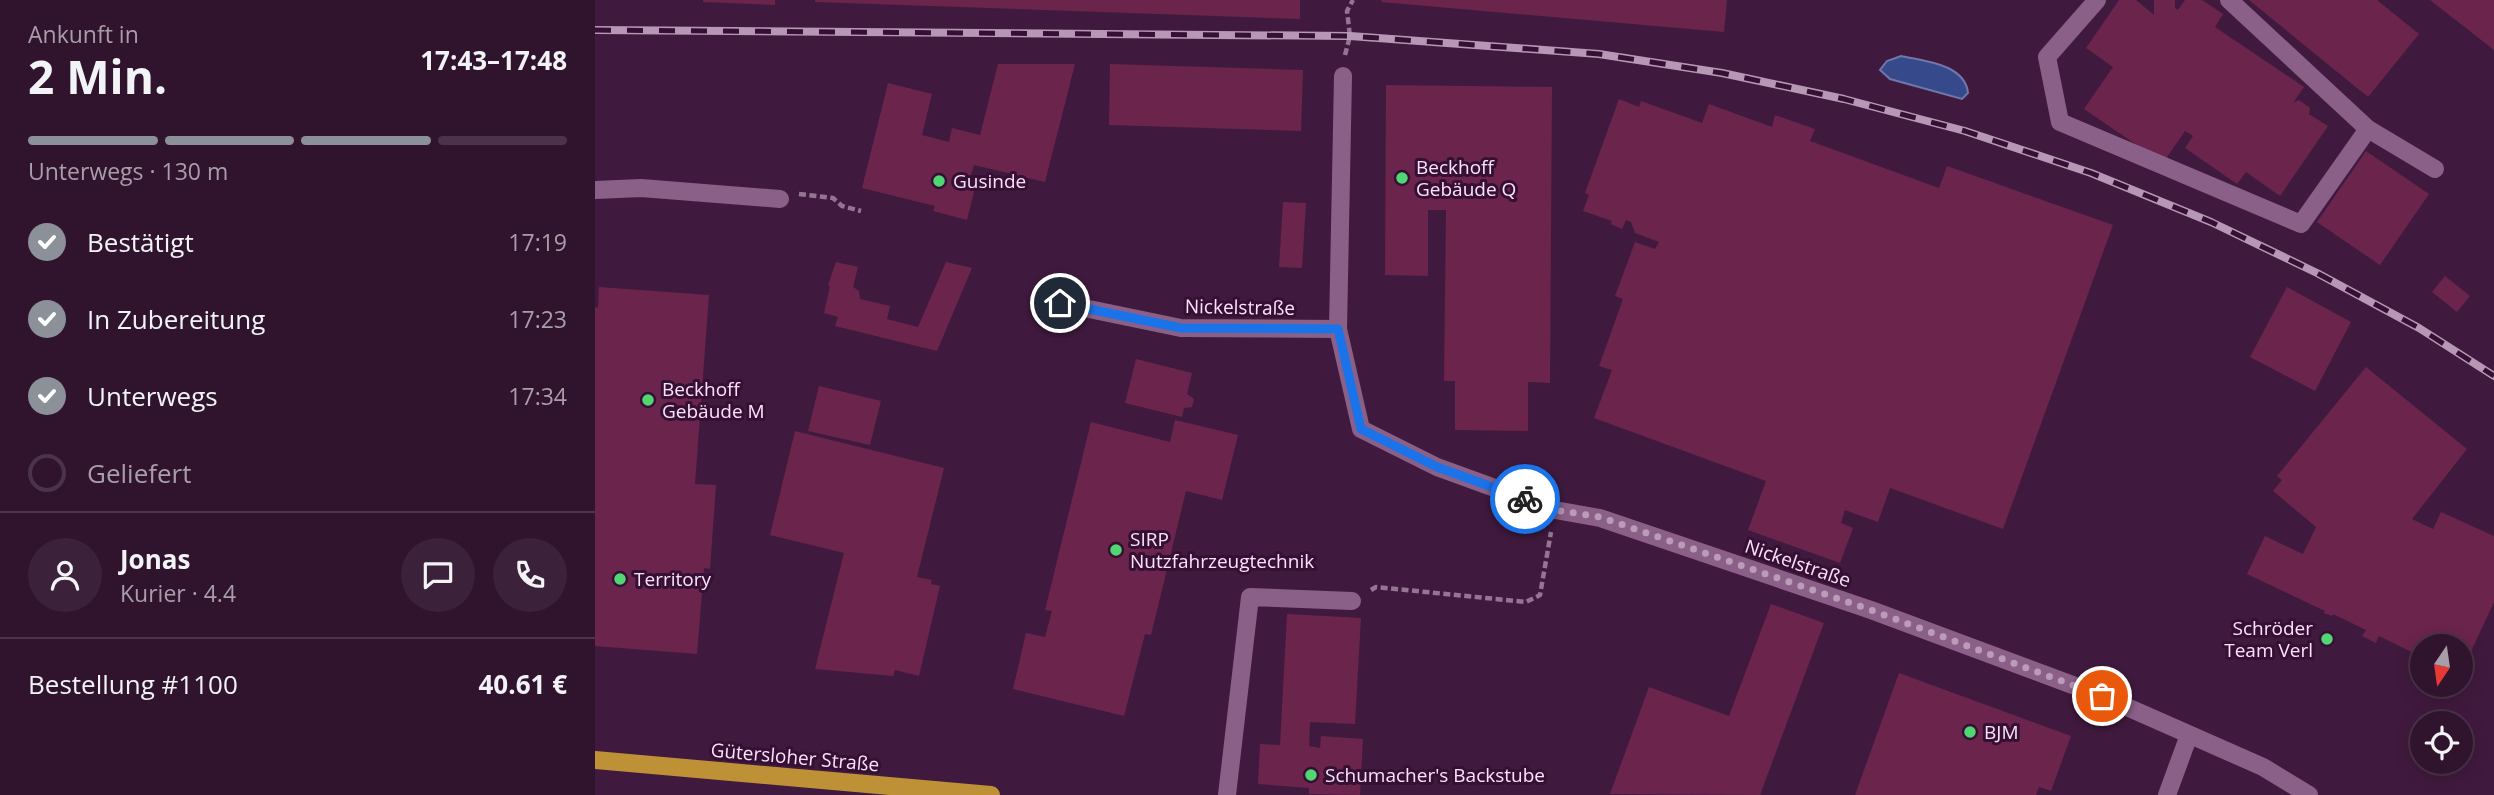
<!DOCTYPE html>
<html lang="de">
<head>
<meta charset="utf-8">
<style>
	:root { --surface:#30142e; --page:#3c213a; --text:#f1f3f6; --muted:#a89eaa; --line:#4b334a; --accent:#8c9099 }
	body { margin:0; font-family:"Open Sans",sans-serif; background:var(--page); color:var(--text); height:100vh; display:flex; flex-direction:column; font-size:26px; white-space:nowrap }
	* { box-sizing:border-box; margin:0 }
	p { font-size:23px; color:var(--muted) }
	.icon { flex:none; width:38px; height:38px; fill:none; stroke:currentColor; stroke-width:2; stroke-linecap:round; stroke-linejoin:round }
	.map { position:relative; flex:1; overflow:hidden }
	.details { display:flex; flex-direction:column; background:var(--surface); width:595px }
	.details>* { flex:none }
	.needle { width:46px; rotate:193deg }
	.buttons { position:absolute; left:1815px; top:634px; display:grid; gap:14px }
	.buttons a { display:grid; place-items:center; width:63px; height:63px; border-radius:50%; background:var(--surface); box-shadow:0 4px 18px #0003,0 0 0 2px var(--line); font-size:35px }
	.pin { position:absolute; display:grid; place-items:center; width:60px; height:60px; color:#fff; margin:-30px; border:4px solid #fff; border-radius:50%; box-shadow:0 2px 7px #0007 }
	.courier { position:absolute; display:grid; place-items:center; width:70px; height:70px; margin:-35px; border:5px solid #1a73e8; border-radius:50%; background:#fff; color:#222; box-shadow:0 2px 9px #0007 }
	.overview em { font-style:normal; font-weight:700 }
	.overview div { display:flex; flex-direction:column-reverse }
	.overview { display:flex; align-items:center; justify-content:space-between; height:119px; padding:0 28px }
	h1 { font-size:46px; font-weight:700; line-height:52px }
	.bar { display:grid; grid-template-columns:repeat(4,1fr); gap:10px 7px; align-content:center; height:84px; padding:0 28px }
	.bar i { height:9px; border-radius:5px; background:var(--line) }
	.bar .current { background:var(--accent) }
	.bar p { grid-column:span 4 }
	.line { display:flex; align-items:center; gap:18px; padding:0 28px; border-top:2px solid var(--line) }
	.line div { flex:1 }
	.round { display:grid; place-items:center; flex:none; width:74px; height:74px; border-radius:37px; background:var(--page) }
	ol { padding:0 28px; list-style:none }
	li { display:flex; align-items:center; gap:21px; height:77px }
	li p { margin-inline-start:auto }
	li .icon { padding:7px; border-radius:50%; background:var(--accent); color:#fff; stroke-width:4 }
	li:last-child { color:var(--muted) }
	li i { width:38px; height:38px; border:4px solid var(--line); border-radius:50% }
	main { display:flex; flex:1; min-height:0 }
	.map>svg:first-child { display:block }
	.water { fill:#36498b; stroke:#7177ac; stroke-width:2 }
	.building { fill:#6b244c }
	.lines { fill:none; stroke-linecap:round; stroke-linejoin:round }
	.path { stroke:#957593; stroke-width:4.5; stroke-dasharray:7 3.5; stroke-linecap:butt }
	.minor { stroke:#8b6088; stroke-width:18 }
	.major { stroke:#bf9136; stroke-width:18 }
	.rail-casing { stroke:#b698b4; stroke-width:8 }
	.rail { stroke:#351034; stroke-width:5; stroke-dasharray:16; stroke-linecap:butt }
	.done { stroke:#ba9cb8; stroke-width:7; stroke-dasharray:0 12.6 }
	.route { stroke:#1a73e8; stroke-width:9 }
	.poi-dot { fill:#51d674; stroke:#351034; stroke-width:2.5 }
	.labels { text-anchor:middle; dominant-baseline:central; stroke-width:6; stroke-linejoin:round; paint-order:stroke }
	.poi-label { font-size:19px; fill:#fbe2f9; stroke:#351034; text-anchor:start }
	.street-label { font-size:19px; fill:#fbe2f9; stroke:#351034 }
</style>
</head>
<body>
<main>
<section class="details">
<div class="overview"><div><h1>2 Min.</h1><p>Ankunft in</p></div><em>17:43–17:48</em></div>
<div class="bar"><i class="current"></i><i class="current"></i><i class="current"></i><i></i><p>Unterwegs · 130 m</p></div>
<ol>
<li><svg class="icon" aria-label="check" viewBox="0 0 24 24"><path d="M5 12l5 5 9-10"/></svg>Bestätigt<p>17:19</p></li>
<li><svg class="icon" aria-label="check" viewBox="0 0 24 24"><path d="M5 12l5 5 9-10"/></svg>In Zubereitung<p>17:23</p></li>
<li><svg class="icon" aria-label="check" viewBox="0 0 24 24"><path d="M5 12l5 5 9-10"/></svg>Unterwegs<p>17:34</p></li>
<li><i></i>Geliefert</li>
</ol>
<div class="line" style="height:126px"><a class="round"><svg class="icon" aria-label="person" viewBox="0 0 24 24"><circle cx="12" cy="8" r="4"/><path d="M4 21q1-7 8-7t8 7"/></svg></a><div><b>Jonas</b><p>Kurier · 4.4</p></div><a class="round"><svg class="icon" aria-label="chat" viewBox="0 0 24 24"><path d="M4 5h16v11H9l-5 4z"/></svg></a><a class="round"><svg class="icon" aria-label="phone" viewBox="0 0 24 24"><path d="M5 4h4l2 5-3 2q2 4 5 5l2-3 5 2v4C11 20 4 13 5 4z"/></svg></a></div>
<div class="line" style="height:91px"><div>Bestellung #1100</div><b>40.61 €</b></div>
</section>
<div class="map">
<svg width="1899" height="795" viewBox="0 0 1899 795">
	<rect width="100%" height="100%" fill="#401a3e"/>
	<path class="water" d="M1306,56C1329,61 1370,64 1373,93L1367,99L1295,79L1285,70L1292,61Z"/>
	<g class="building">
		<path d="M108,0H180V5L108,2Z"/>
		<path d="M220,0H705V19L220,2Z"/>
		<path d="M787,0H1132L1129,32L786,2Z"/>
		<path d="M1524,0H1541L1559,15V0H1580V8L1583,10L1590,0H1607L1628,14L1620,27L1709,87L1698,103L1704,100L1715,108L1714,114L1733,126L1685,196L1651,172L1642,184L1590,148L1598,136L1590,131L1568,163L1489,109L1518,67L1491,48Z"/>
		<path d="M1654,0H1782L1824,34L1773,97Z"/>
		<path d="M1835,0H1899V50Z"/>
		<path d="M403,64H480L450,182L379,165L375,178L382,180L372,220L338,211L340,206L267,188L293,83L337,94L327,135L354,142L357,128L385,135Z"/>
		<path d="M515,64L708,70L706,131L514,125Z"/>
		<path d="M791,85L957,87L955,383L933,382V431L860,430V381H849L851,210H833V276L790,275Z"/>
		<path d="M1024,99L1044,107L1046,101L1107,123L1114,104L1177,127L1180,115L1220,129L1215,141L1344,188L1352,166L1518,225L1408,529L1295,488L1283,522L1250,510L1246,523L1258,528L1245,563L1153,530L1171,481L999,418L1017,370L1004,366L1028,299L1020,296L1040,242L1060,249L1064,242L1040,233L1036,222L1031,220L1027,229L1016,224L1017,221L988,211L994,195L990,193Z"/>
		<path d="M1771,151L1834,194L1785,265L1722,222Z"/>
		<path d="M688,202L711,203L707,268L684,267Z"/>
		<path d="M241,262L263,267L258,287L264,291L265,299L295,306L292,319L323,327L351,262L377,268L342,351L240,326L243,317L229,313L235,286L233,285Z"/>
		<path d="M1850,276L1875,296L1862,312L1837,292Z"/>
		<path d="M4,287L114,295L100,484L121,485L115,569L109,568L102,654L0,646V307L3,308Z"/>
		<path d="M1692,287L1756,322L1720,391L1655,357Z"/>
		<path d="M541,359L597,373L592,394L599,399L597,407L589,408L587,417L530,403Z"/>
		<path d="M1771,367L1872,449L1817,519L1838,529L1846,512L1899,536V602L1866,673V646H1827V657L1784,636L1781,643L1767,636L1771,630L1738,614L1737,616L1729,613L1730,611L1652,574L1670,536L1708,554L1721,527L1678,491L1687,480L1682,476Z"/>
		<path d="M224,386L286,401L275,445L213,431Z"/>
		<path d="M580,420L643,435L627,500L591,491L556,635L550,634L529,716L418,689L431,633L450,637L457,611L450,610L496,422L575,442Z"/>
		<path d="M200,431L349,468L322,577L337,580L336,584L345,586L324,676L300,670L298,676L220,669L249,553L175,535Z"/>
		<path d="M1176,604L1229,623L1165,795L1015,794L1054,687L1134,716Z"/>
		<path d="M692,614L766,618L760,724L715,722L714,746L725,748L726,736L768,739L765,795L714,794V788L663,784L665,744L685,745Z"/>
		<path d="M1304,673L1476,736L1456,791L1444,787L1441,795H1260Z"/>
	</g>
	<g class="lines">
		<g class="path">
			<path d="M750,55L755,36L752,11L758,0"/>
			<path d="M204,194L238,198L247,206L266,211"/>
			<path d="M776,590L781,587L931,602L945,595L956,532"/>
		</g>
		<g class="minor">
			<path d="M1502,0L1452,57L1465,122L1706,224L1773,129L1634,0"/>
			<path d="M748,76L743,329L766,429L842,467L960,510L1005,518L1276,610L1507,696L1668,767L1714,795"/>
			<path d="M1773,129L1840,169"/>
			<path d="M0,190L46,188L185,199"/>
			<path d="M465,303L586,328L743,329"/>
			<path d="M632,795L655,597L757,601"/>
			<path d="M1572,795L1594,735"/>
		</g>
		<path class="major" d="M0,760L396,795"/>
		<g class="rail-casing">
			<path id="rail" d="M0,30L755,36L1004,54L1127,73L1249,99L1370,131L1496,173L1616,222L1722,273L1824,328L1899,376"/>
		</g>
		<use href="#rail" class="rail"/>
	</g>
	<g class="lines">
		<path class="done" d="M930,499L960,510L1005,517L1276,610L1507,696"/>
		<path class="route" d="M465,303L586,328L743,329L766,429L842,467L930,499"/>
	</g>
	<g class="poi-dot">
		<circle cx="807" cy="178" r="7"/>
		<circle cx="344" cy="181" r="7"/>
		<circle cx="53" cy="400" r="7"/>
		<circle cx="521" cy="550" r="7"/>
		<circle cx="25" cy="579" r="7"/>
		<circle cx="1732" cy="639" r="7"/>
		<circle cx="1375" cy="732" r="7"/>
		<circle cx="716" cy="775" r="7"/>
	</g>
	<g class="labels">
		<g class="poi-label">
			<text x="821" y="167">Beckhoff<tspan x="821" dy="22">Gebäude Q</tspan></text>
			<text x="358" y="181">Gusinde</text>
			<text x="67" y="389">Beckhoff<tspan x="67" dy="22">Gebäude M</tspan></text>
			<text x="535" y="539">SIRP<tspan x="535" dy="22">Nutzfahrzeugtechnik</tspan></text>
			<text x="39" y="579">Territory</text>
			<text x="1718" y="628" text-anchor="end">Schröder<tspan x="1718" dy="22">Team Verl</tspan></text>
			<text x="1389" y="732">BJM</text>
			<text x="730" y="775">Schumacher's Backstube</text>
		</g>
		<g class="street-label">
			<text transform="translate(645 307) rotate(1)">Nickelstraße</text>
			<text transform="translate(1203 563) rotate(19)">Nickelstraße</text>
			<text transform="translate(200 757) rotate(5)">Gütersloher Straße</text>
		</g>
	</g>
</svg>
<div class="buttons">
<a><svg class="needle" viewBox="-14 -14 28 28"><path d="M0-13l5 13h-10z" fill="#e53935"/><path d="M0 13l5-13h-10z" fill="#a89eaa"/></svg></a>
<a><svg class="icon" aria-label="locate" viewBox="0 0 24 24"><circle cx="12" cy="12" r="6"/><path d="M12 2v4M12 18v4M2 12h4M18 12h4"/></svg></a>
</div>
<div class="pin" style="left:1507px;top:696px;background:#ea580c"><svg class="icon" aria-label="bag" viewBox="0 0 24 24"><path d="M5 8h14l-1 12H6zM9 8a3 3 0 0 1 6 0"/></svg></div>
<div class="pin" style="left:465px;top:303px;background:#1f2937"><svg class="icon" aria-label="home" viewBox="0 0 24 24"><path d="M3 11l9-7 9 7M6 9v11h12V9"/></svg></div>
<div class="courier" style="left:930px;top:499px"><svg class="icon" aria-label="bike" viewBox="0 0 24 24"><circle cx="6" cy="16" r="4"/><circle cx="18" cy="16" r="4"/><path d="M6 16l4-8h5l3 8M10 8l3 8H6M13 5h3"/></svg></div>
</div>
</main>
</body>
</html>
